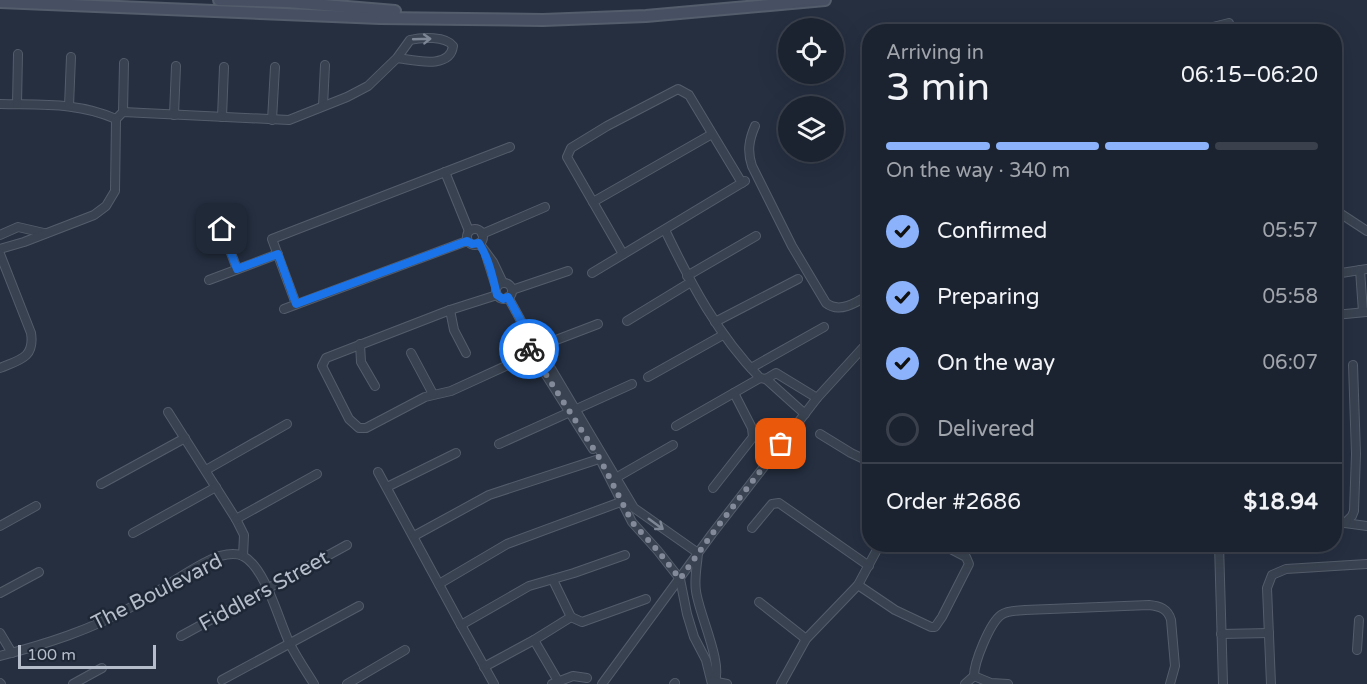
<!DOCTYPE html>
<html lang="en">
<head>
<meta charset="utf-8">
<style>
	:root { --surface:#1c2330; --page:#292f3c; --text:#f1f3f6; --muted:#a0a4ab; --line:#3a404c; --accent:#8bb2fa }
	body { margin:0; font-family:"Varela Round",sans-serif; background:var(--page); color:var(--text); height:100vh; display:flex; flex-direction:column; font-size:22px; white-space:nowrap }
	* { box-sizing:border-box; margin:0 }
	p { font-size:20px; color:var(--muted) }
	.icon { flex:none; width:33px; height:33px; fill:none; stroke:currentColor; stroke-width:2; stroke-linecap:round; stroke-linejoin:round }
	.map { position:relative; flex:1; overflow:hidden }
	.drawer { position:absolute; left:862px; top:24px; width:480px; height:528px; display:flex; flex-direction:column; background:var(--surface); border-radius:24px; box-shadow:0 6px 24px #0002,0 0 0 2px var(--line) }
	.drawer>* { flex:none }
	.controls { position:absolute; left:778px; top:18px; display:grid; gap:12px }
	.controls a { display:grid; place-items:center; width:66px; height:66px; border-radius:50%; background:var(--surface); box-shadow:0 6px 24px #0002,0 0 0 2px var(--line); font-size:30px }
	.scale { position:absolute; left:18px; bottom:15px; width:138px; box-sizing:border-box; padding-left:6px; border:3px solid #b5bdcb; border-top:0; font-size:16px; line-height:21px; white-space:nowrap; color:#b5bdcb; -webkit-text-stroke:4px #1e2735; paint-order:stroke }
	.pin { position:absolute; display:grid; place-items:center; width:51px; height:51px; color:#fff; margin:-26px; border-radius:12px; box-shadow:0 3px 9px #0006 }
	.courier { position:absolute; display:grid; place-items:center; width:60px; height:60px; margin:-30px; border:4px solid #1a73e8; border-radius:50%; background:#fff; color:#222; box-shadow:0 2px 8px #0007 }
	.head em { font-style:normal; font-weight:600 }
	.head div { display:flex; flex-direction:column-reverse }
	.head { display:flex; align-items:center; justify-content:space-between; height:102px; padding:0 24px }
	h1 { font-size:39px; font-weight:600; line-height:45px }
	.bar { display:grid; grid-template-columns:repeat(4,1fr); gap:9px 6px; align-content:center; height:72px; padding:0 24px }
	.bar i { height:8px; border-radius:4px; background:var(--line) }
	.bar .on { background:var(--accent) }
	.bar p { grid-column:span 4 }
	.line { display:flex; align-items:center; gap:15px; padding:0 24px; border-top:2px solid var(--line) }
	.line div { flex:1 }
	ol { padding:0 24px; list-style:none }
	li { display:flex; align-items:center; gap:18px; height:66px }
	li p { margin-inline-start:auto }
	li .icon { padding:6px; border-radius:50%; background:var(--accent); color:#111; stroke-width:4 }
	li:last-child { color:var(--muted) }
	li i { width:33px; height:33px; border:3px solid var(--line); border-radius:50% }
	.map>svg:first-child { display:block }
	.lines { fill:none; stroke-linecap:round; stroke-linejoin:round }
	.street-casing { stroke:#545d6b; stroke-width:10 }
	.secondary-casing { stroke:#545d6b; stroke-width:14 }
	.street { stroke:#394250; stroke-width:8 }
	.secondary { stroke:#475063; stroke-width:10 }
	.oneway { stroke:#7d8694 }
	.done { stroke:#838b9a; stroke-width:6; stroke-dasharray:0 10.8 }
	.route { stroke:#1a73e8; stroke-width:8 }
	.labels { text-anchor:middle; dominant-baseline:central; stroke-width:5; stroke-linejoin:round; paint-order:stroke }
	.street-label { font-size:21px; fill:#b5bdcb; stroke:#1e2735 }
</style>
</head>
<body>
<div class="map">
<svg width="1367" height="684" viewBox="0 0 1367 684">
	<rect width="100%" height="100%" fill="#252f40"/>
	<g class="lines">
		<g class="street-casing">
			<g id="street">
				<path d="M1193,32L1229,23"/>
				<path d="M0,104C41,105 78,102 116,119"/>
				<path d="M17,104L18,54"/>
				<path d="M69,106L71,57"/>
				<path d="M323,106L325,65"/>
				<path d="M123,112L124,63"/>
				<path d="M174,115L176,66"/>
				<path d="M222,117L224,67"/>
				<path d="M116,119L123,112L289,120L347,97L368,86L397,58L410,40C422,37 446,36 453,46C450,70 414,60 397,58"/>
				<path d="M272,120L275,67"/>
				<path d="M755,126C749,140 747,151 752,166L792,246L826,303C840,314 857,302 870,294"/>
				<path d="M445,172L469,231"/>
				<path d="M593,202L712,134"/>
				<path d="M1335,210L1367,231"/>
				<circle cx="475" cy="237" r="8"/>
				<path d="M222,229L237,269"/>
				<path d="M665,230C691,284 718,335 760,378L766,379L805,414"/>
				<path d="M482,234L545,207"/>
				<path d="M0,235L18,227L44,233"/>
				<path d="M479,243L493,262L503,283"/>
				<path d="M0,249L24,242L94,215L106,206L115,191L116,119"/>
				<path d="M0,254L31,333C35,358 19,360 0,368"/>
				<path d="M623,254L567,157L571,148L607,126L678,89L689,95L742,183"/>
				<path d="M486,255L496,287"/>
				<path d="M1360,270L1363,312"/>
				<path d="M592,273L745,181"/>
				<path d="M1335,274L1367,269"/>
				<path d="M687,276L756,236"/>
				<path d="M209,280L278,254"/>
				<circle cx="504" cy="291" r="8"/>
				<path d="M512,290L568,271"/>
				<path d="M497,295L450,310L326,358L322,366L349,419L359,428H366L425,397L451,391L530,355"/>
				<path d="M508,297L533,343"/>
				<path d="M296,304L272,239L510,147"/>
				<path d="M284,309L467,241"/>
				<path d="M450,310L454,330L466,353"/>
				<path d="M1335,315L1366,312"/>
				<path d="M627,321L691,282"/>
				<path d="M715,322L798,279"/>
				<path d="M360,344L361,362L375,386"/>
				<path d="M543,345L598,324"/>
				<path d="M411,353L433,394"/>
				<path d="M543,355L634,508L698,553C697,566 694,579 696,591C699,615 724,664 714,684"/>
				<path d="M536,359L593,449"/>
				<path d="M751,368L824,327"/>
				<path d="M648,377L723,335"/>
				<path d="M766,379L776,373L817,398"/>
				<path d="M168,412L236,519L244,535L243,556"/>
				<path d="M676,426L760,378"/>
				<path d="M820,434L851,453L870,462"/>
				<path d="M499,444L632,384"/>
				<path d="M601,461L632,522L658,551L680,579L687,614L694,637L706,660L712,684"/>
				<path d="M206,470L287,424"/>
				<path d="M378,472L461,625L529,586L574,573L625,555"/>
				<path d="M612,480L673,445"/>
				<path d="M101,484L185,438"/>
				<path d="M387,487L456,453"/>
				<path d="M713,488L753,437L752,428L734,393"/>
				<path d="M236,519L317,474"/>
				<path d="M1345,523L1367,526"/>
				<path d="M1335,524L1345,523L1352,516L1354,511L1356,454L1353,365"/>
				<path d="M0,526L36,506"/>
				<path d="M752,528L772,504L779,503L869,566"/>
				<path d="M133,533L216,487"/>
				<path d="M414,536L489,495L599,459"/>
				<path d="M1219,544L1223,684"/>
				<path d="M1011,545L1013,544"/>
				<path d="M553,580L571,617L582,622L646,599"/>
				<path d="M439,584L507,544L626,500"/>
				<path d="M858,585L895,610L931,627H935L942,617L969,564L966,557L941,544"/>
				<path d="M0,593L39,572"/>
				<path d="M759,602L806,639"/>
				<path d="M461,625L494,684"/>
				<path d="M0,633L12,653"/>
				<path d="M1221,634L1269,633"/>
				<path d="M181,636L347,545"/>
				<path d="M534,640L558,681"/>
				<path d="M1357,650L1359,620"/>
				<path d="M0,656C46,644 91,630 133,606C159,592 186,571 212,559C220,555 234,552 243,556C266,568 279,622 290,644C297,658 306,671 314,684"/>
				<path d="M484,667L534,640L571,617"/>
				<path d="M222,680L359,606"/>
				<path d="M712,681L727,684"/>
				<path d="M0,683L1,684"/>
				<path d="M73,684L102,668"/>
				<path d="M347,684L405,650"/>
				<path d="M552,684L573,676L587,678"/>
				<path d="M602,684L712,534L817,398L870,340"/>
				<path d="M674,684L675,683"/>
				<path d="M781,684L806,639L858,585L880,544"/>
				<path d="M965,684L974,676"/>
				<path d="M1008,684L991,683L974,676C974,662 990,623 1001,615C1008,610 1017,611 1025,610L1149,605C1160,606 1168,609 1171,620L1175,666L1170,684"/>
				<path d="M1271,684L1267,588L1272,575L1286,569L1367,564"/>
			</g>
		</g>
		<g class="secondary-casing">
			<g id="secondary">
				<path d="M219,0L288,2L395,11"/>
				<path d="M0,2L380,18L543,20L646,16L825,0"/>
			</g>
		</g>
		<use href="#street" class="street"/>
		<use href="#secondary" class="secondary"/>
	</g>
	<defs><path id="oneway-shaft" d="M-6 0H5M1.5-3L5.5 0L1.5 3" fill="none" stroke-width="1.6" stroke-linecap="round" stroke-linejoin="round" transform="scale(1.5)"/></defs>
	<g class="oneway">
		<use href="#oneway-shaft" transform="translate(422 39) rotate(-2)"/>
		<use href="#oneway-shaft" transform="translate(656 524) rotate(36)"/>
	</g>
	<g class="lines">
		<path class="done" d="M529,349L530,355L536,359L600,459L632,522L658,551L680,579L712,534L781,444"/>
		<path class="route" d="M222,229L237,269L278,254L296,304L467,241L472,244L479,243C489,259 493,278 497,295L503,299L508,297L533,343L529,349"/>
	</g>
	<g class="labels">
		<g class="street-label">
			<text transform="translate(264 591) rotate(-29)">Fiddlers Street</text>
			<text transform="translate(157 592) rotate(-27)">The Boulevard</text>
		</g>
	</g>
</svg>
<div class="controls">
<a><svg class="icon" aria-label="locate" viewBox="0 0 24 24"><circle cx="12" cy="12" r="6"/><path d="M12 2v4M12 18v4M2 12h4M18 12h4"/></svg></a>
<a><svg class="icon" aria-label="layers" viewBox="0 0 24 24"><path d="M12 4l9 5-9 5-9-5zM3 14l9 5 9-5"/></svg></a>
</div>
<div class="scale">100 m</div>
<div class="pin" style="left:781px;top:444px;background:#ea580c"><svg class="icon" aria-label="bag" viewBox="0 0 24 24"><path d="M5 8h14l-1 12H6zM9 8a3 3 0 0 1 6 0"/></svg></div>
<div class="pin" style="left:222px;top:229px;background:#1f2937"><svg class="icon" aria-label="home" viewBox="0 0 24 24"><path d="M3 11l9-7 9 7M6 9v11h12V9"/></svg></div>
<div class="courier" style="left:529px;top:349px"><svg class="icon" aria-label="bike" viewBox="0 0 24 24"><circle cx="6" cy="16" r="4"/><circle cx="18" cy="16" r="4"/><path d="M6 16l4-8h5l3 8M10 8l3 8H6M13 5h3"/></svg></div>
<section class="drawer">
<div class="head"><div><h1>3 min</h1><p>Arriving in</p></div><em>06:15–06:20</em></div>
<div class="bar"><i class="on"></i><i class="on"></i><i class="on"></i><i></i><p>On the way · 340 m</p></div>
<ol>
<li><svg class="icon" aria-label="check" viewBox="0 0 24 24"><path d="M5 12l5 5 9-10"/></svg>Confirmed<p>05:57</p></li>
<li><svg class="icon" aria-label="check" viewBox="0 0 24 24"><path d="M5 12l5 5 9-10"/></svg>Preparing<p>05:58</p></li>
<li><svg class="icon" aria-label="check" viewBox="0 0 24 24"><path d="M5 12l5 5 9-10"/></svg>On the way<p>06:07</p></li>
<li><i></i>Delivered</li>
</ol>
<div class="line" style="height:78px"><div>Order #2686</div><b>$18.94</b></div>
</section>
</div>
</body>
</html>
